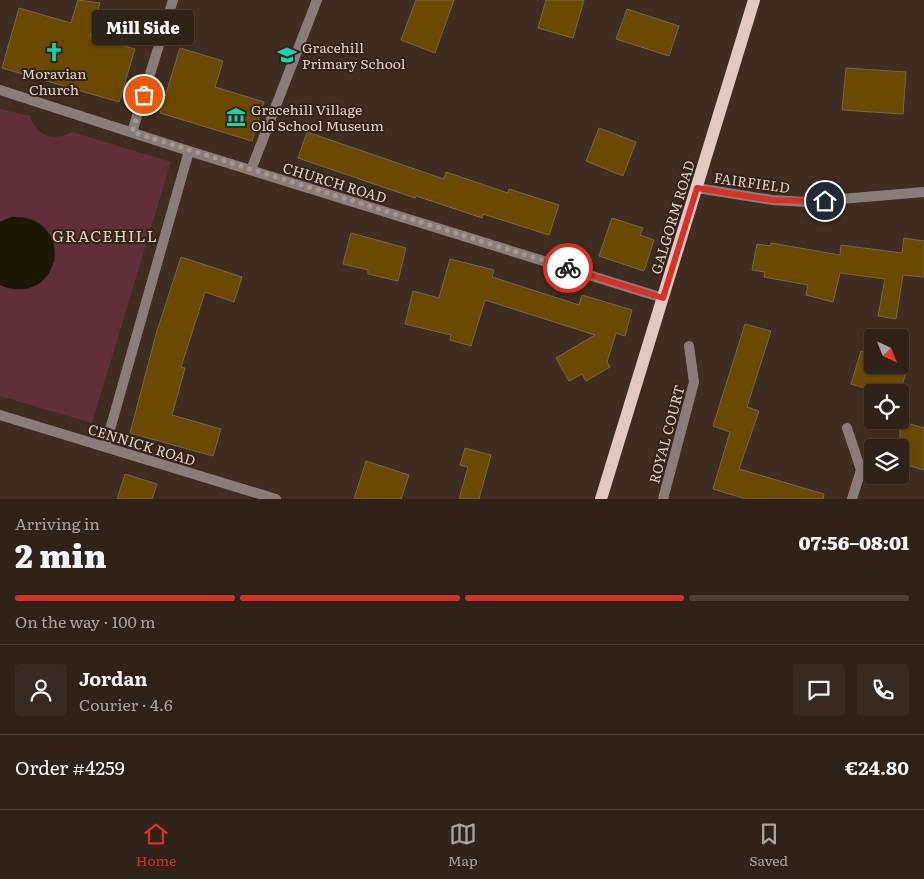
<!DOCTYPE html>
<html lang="en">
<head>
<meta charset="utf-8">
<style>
	:root { --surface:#2f2219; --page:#372a22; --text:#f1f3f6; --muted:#a7a4a2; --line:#4a3f38; --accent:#d93025 }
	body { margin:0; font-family:Literata,serif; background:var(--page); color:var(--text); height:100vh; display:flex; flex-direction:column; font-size:19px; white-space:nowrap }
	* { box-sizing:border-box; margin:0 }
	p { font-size:16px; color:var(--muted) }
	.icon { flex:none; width:28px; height:28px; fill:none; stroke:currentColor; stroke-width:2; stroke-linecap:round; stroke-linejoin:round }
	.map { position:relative; height:499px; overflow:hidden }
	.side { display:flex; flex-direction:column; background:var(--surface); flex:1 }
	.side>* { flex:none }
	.needle { width:32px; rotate:137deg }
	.fabs { position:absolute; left:864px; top:329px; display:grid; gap:10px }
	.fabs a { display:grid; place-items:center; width:45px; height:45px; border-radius:5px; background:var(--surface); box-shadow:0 1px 4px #0004,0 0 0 1px var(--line); font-size:25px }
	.pin { position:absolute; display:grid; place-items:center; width:42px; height:42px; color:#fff; margin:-21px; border:2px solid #fff; border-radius:50%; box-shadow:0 1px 5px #0007 }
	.courier { position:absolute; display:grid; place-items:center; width:50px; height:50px; margin:-25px; border:4px solid #d93025; border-radius:50%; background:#fff; color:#222; box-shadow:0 1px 6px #0007 }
	.bubble { position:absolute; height:35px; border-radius:5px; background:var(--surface); box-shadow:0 1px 4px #0004,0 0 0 1px var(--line); font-size:16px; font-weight:800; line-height:35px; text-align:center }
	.overview em { font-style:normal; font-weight:800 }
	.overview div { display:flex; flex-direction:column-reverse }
	.overview { display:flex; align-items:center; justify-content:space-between; height:85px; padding:0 15px }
	h1 { font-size:32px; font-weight:800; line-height:38px }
	.bar { display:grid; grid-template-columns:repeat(4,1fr); gap:8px 5px; align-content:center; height:60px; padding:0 15px }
	.bar i { height:6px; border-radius:4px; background:var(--line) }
	.bar .on { background:var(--accent) }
	.bar p { grid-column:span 4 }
	.line { display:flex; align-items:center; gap:12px; padding:0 15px; border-top:1px solid var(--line) }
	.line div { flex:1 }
	.round { display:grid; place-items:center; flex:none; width:52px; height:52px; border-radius:5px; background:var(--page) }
	.tab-bar { display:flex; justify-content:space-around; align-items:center; height:70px; border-top:1px solid var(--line); background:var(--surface); font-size:14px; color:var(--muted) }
	.tab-bar a { display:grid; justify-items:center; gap:2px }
	.tab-bar .on { color:var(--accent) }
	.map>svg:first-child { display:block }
	.green { fill:#602f39 }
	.water { fill:#1b1804 }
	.building { fill:#6a4900; stroke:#736753 }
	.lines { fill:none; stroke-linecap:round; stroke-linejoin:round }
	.service { stroke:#897d7b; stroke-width:10 }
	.minor { stroke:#897d7b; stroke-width:10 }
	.tertiary { stroke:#897d7b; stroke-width:10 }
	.primary { stroke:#e1c8c3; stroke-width:12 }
	.done { stroke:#a69990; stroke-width:5; stroke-dasharray:0 9 }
	.route { stroke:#d93025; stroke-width:6 }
	.labels { text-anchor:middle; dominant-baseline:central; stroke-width:4; stroke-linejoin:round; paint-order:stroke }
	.poi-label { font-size:14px; fill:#ded3cb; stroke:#352317; text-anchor:start }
	.street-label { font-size:14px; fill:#ded3cb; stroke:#352317 }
	.quarter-label { font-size:16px; letter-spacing:1px; fill:#ded3cb; stroke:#352317 }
</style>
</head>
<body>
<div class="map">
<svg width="924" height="499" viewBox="0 0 924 499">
	<rect width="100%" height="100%" fill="#3f2d21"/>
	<path class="green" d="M0,109L30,116C36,136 54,142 72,132L171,162L92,423L0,396V285L11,289L55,262C56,228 34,207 0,222Z"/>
	<path class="water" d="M11,217C80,216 60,310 0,285V222Z"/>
	<g class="building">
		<path d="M78,0L100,3L90,36L135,49L119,102L2,68L19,8L71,23Z"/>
		<path d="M416,0H454L435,53L401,40Z"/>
		<path d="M546,0H584L573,38L538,28Z"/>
		<path d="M627,9L679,26L669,56L616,39Z"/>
		<path d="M180,48L223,61L215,87L264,102L252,141L160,113Z"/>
		<path d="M846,68L906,72L903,114L842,110Z"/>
		<path d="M599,128L636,142L623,176L586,161Z"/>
		<path d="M307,132L444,179L446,172L508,193L509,189L559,205L549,235L483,214L482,218L416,196L415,198L298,158Z"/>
		<path d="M612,218L643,228L640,235L654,240L644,271L599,256Z"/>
		<path d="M351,233L406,248L398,281L368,274V270L343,264Z"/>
		<path d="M904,238L924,241V277L903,275L896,319L878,316L885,279L840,273L833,302L806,295L808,285L764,277L765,272L752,270L757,244L771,246V243L840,255L841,245L902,253Z"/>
		<path d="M181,257L242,277L234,302L205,292L181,367L185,368L172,415L221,429L213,456L130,433L157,331Z"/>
		<path d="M450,259L494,270L492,277L579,305L582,295L632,310L625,336L616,333L607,362L610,367L586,381L582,374L569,381L556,358L595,335L485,300L471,346L450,340L451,335L405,324L413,291L439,298Z"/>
		<path d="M745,324L771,331L747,407L759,411L739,469L824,494L823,499H746L713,489L730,432L713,426Z"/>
		<path d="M861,351L872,355V365L900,363L908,366L900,392H878L851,384Z"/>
		<path d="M900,421L924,428V470L900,463Z"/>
		<path d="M465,448L491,455L479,499H459L468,467L460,465Z"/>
		<path d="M366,461L409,475L401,499H354Z"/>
		<path d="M125,474L157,484L152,499H117Z"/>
	</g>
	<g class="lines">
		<g class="service">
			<path d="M132,132L173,0"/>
			<path d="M251,170L317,0"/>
		</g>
		<g class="minor">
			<path d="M0,90L189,151L663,298"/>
			<path d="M697,188L772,200L806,202L924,192"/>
			<path d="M847,428L861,470L852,499"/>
			<path d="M105,447L189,151"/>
			<path d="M663,499L694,382L689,346"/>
		</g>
		<path class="tertiary" d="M0,415L276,499"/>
		<path class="primary" d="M601,499L754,0"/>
	</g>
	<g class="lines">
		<path class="done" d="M144,95L132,132L568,268"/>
		<path class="route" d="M568,268L663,298L697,188L772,200L825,201"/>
	</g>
	<defs>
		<g id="church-bare" transform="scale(1.5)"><path d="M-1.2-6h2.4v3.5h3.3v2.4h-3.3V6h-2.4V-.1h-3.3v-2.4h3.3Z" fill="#17d5b3" stroke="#352317" stroke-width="2.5" paint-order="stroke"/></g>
		<g id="school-bare" transform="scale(1.5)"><path d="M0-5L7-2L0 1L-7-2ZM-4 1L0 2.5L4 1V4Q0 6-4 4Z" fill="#17d5b3" stroke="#352317" stroke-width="2.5" paint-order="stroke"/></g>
		<g id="museum-bare" transform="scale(1.5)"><path d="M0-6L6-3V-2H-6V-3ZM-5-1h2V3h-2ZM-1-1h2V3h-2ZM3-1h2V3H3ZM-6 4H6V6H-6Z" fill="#17d5b3" stroke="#352317" stroke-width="2.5" paint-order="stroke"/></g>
	</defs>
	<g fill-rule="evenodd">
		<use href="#church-bare" x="54" y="52"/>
		<use href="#school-bare" x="287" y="55"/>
		<use href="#museum-bare" x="236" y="117"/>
	</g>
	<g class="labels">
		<g class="poi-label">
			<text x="302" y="47">Gracehill<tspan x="302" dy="16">Primary School</tspan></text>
			<text x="54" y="73" text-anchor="middle">Moravian<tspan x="54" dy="16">Church</tspan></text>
			<text x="251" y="109">Gracehill Village<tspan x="251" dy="16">Old School Museum</tspan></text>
		</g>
		<g class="street-label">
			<text transform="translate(335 182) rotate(17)">CHURCH ROAD</text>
			<text transform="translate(752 182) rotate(8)">FAIRFIELD</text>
			<text transform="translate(672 217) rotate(-73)">GALGORM ROAD</text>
			<text transform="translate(666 434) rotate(-75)">ROYAL COURT</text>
			<text transform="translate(142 444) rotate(17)">CENNICK ROAD</text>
		</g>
		<g class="quarter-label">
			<text x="105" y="235">GRACEHILL</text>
		</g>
	</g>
</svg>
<div class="fabs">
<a><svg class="needle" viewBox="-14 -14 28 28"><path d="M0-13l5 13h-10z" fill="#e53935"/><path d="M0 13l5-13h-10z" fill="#a7a4a2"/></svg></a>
<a><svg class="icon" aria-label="locate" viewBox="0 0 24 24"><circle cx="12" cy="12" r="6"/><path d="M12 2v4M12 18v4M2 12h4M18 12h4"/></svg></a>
<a><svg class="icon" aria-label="layers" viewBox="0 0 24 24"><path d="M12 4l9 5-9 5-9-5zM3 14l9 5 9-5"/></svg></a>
</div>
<div class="pin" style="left:144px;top:95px;background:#ea580c"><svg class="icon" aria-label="bag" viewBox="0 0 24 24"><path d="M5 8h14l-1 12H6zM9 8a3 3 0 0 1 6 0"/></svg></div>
<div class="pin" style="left:825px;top:201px;background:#1f2937"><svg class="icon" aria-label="home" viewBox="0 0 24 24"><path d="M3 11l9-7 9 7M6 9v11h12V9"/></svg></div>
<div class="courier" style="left:568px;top:268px"><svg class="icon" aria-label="bike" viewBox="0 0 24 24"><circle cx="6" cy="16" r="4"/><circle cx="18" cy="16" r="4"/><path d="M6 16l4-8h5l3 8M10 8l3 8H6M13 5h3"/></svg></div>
<div class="bubble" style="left:92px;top:10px;width:102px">Mill Side</div>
</div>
<section class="side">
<div class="overview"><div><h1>2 min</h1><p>Arriving in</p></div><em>07:56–08:01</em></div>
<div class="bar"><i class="on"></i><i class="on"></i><i class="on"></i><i></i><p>On the way · 100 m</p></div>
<div class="line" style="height:90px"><a class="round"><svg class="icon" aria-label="person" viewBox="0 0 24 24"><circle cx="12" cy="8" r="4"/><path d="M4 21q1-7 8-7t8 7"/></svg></a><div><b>Jordan</b><p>Courier · 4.6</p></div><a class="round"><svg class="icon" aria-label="chat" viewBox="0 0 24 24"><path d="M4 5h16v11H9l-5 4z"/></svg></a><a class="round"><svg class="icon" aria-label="phone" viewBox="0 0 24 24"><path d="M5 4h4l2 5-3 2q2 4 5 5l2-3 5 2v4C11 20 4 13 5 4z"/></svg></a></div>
<div class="line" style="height:65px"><div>Order #4259</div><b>€24.80</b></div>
</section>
<nav class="tab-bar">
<a class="on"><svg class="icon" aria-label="home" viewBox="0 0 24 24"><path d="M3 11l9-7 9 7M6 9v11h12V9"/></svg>Home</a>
<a><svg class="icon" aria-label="map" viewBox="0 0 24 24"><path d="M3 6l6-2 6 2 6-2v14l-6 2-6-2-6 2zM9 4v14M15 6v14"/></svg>Map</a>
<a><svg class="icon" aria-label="saved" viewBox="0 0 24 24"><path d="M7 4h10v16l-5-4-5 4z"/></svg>Saved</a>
</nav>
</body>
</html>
